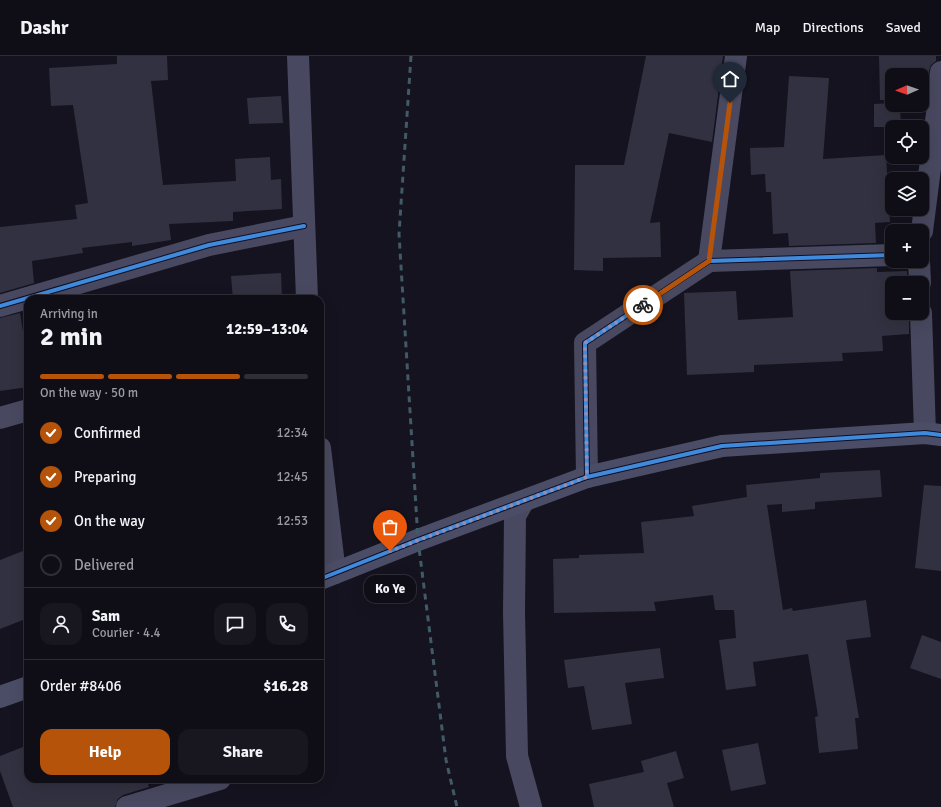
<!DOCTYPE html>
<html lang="en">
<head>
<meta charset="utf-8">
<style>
	:root { --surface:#0f0e17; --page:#181720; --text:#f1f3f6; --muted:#9b9ca1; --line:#2f2e36; --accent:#b45309 }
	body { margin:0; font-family:Signika,sans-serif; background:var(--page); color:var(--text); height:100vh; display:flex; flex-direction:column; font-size:15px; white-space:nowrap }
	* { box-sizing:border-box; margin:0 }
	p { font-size:13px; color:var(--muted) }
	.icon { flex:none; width:22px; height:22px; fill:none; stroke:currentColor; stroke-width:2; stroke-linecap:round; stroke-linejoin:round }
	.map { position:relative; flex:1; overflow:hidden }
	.side { position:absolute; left:24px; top:239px; width:300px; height:488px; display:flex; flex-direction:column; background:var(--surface); border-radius:12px; box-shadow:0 4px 16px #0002,0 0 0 1px var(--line) }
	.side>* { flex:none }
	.needle { width:26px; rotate:268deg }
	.buttons { position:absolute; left:885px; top:12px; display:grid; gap:8px }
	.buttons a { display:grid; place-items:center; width:44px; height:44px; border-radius:8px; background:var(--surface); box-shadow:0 4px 16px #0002,0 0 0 1px var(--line); font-size:20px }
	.pin { position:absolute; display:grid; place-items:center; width:34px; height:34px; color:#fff; margin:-41px -17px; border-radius:50% 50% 50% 0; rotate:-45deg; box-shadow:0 0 4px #0007 }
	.pin .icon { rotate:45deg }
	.courier { position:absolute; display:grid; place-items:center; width:40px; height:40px; margin:-20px; border:3px solid #b45309; border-radius:50%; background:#fff; color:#222; box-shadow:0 1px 5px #0007 }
	.bubble { position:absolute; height:28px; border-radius:12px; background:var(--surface); box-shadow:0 4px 16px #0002,0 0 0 1px var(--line); font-size:13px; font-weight:800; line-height:28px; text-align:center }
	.headline em { font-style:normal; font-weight:800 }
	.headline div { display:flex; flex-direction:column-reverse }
	.headline { display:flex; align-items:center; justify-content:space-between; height:68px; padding:0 16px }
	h1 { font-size:26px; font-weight:800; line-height:30px }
	.bar { display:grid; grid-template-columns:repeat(4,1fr); gap:6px 4px; align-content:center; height:48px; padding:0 16px }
	.bar i { height:5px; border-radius:3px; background:var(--line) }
	.bar .active { background:var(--accent) }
	.bar p { grid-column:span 4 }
	.line { display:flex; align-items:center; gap:10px; padding:0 16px; border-top:1px solid var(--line) }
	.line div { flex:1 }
	.round { display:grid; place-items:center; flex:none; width:42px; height:42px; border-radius:12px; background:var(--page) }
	ol { padding:0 16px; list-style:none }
	li { display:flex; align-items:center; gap:12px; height:44px }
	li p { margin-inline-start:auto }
	li .icon { padding:4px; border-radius:50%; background:var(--accent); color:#fff; stroke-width:4 }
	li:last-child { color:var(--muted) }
	li i { width:22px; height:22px; border:2px solid var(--line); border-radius:50% }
	.cta { display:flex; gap:8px; margin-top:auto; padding:8px 16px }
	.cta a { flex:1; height:46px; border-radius:12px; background:var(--accent); color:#fff; font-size:16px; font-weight:800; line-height:46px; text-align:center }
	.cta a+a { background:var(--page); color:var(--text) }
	header { display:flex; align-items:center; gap:24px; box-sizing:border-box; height:56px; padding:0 20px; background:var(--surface); border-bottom:1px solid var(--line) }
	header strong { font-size:19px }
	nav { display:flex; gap:22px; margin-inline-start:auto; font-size:14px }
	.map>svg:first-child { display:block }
	.building { fill:#323141 }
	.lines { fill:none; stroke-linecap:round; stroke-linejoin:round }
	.street { stroke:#484960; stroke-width:22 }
	.secondary { stroke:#4b4d66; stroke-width:22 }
	.rail { stroke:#415a67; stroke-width:3; stroke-dasharray:6 5; stroke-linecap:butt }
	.cycleway-casing { stroke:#100e24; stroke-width:6 }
	.cycleway { stroke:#408adc; stroke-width:4 }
	.done { stroke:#908eb1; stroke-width:4; stroke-dasharray:0 7.2 }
	.route { stroke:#b45309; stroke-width:5 }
</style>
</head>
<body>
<header>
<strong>Dashr</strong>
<nav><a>Map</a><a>Directions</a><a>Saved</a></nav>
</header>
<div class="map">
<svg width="941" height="751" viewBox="0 0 941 751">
	<rect width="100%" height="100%" fill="#14131f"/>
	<g class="building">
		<path d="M117,0H167L168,24L151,25L163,129L236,125L235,103L270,101L271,124L281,123L282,153L233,156V165L169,168L171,184L132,190V186L82,192L83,197L32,205L34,227L0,237V171L77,163L75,149L88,147L73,49L51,50L49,12L117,8Z"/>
		<path d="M646,0H723L712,86L669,77L650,167L660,166L661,201L603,202V215L574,214L575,109H624Z"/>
		<path d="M879,0H936V5L931,9L929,15L926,44H922V19H892V44H880Z"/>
		<path d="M789,20L829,22L823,103L886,99L890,166L875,167L876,187L789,190L788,177L773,178L771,136H766L765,118L751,119L750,92L784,91Z"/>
		<path d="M281,40L283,67L249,68L247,42Z"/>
		<path d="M892,47V49H900L901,71H874V48Z"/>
		<path d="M877,212V216L907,215V227H892V257H909V278L882,280L883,295L842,297L843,305L754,309V316L687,319L684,237L736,235L738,264L793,261L790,215Z"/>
		<path d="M281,217L282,243H233L231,220Z"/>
		<path d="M20,257L28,308V331L0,335V262Z"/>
		<path d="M880,414L882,441L815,446V453L782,456V448L767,449L783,554L792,552L793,555L866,544L871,581L846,584L859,662H855L858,693L819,697L815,661L818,660L808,598L753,606L756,630L726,634L719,584L736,582L734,554H715L713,539L654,546L656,555L554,557L553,503L579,502V499L644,497L641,466L694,460L692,450L747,441L746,429L820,422V417Z"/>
		<path d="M924,429L941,430V515L915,512Z"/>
		<path d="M28,493V562L0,573V504Z"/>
		<path d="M922,579L941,586V623L910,612Z"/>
		<path d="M660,592L664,622L625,627L632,668L592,674L584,630L568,632L564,604Z"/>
		<path d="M758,687L766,728L731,735L722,694Z"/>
		<path d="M28,689V723H146L149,731L123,739L118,743L115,751H13L0,715V700Z"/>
		<path d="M676,695L684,722L667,727L674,751H594L589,728L644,716L641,705Z"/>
	</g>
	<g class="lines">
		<g class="street">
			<path d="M298,0L307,243"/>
			<path d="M922,175L939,42L941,16"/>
			<path d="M709,205L736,0"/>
			<path d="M919,205L920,227"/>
			<path d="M0,250L209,189L304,170"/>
			<path d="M921,257L925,377"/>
			<path d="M0,362L28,354"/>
			<path d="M320,392L335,517"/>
			<path d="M587,421L585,287L709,205L892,199"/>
			<path d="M523,446L515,460L514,556L517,700L531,751"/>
			<path d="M127,751L220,723"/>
		</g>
		<g class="secondary">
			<path d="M320,523L418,484L587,421L722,390L925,377L941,379"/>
			<path d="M0,641L28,631"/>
		</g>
		<path class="rail" d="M411,0L399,178L418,484L446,704L457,751"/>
		<g class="cycleway-casing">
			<g id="cycleway">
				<path d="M0,250L209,189L304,170"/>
				<path d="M587,421L585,287L709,205L892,199"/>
				<path d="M320,523L418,484L587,421L722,390L925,377L941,379"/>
			</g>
		</g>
		<use href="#cycleway" class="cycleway"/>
	</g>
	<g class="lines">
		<path class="done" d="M390,495L587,421L585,287L643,249"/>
		<path class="route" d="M643,249L709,205L730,47"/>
	</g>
</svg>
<div class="buttons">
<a><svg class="needle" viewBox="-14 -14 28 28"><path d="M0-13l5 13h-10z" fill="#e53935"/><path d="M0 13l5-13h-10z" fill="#9b9ca1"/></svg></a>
<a><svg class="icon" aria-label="locate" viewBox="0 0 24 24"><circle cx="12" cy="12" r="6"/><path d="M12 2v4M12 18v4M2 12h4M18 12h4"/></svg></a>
<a><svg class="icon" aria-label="layers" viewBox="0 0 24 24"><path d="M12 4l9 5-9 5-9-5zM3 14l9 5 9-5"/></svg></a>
<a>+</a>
<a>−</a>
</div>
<div class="pin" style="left:390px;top:495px;background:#ea580c"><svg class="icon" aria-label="bag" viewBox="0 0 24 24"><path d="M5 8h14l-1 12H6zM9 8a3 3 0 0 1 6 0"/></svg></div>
<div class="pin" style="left:730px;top:47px;background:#1f2937"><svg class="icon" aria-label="home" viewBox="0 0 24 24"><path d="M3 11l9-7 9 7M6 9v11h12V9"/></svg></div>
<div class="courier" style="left:643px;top:249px"><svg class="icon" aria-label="bike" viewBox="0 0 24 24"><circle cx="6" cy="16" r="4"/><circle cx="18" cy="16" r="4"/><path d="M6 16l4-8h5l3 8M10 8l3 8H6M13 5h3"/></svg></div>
<div class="bubble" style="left:364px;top:519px;width:52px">Ko Ye</div>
<section class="side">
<div class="headline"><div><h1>2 min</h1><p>Arriving in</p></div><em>12:59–13:04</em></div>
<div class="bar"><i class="active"></i><i class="active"></i><i class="active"></i><i></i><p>On the way · 50 m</p></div>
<ol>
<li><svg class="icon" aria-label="check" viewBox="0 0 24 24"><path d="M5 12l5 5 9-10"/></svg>Confirmed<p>12:34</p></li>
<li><svg class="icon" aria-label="check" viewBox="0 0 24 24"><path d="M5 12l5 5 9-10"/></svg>Preparing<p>12:45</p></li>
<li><svg class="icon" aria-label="check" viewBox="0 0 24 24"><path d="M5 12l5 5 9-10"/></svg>On the way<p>12:53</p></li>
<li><i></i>Delivered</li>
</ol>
<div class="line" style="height:72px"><a class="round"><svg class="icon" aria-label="person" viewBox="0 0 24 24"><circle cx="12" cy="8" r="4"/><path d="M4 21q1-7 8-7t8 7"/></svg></a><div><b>Sam</b><p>Courier · 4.4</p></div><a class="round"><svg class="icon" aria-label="chat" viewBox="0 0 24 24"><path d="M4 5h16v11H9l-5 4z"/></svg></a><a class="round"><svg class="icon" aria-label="phone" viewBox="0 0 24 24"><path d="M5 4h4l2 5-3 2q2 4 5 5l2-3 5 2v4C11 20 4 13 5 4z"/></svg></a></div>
<div class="line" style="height:52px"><div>Order #8406</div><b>$16.28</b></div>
<div class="cta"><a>Help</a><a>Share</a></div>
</section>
</div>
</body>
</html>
